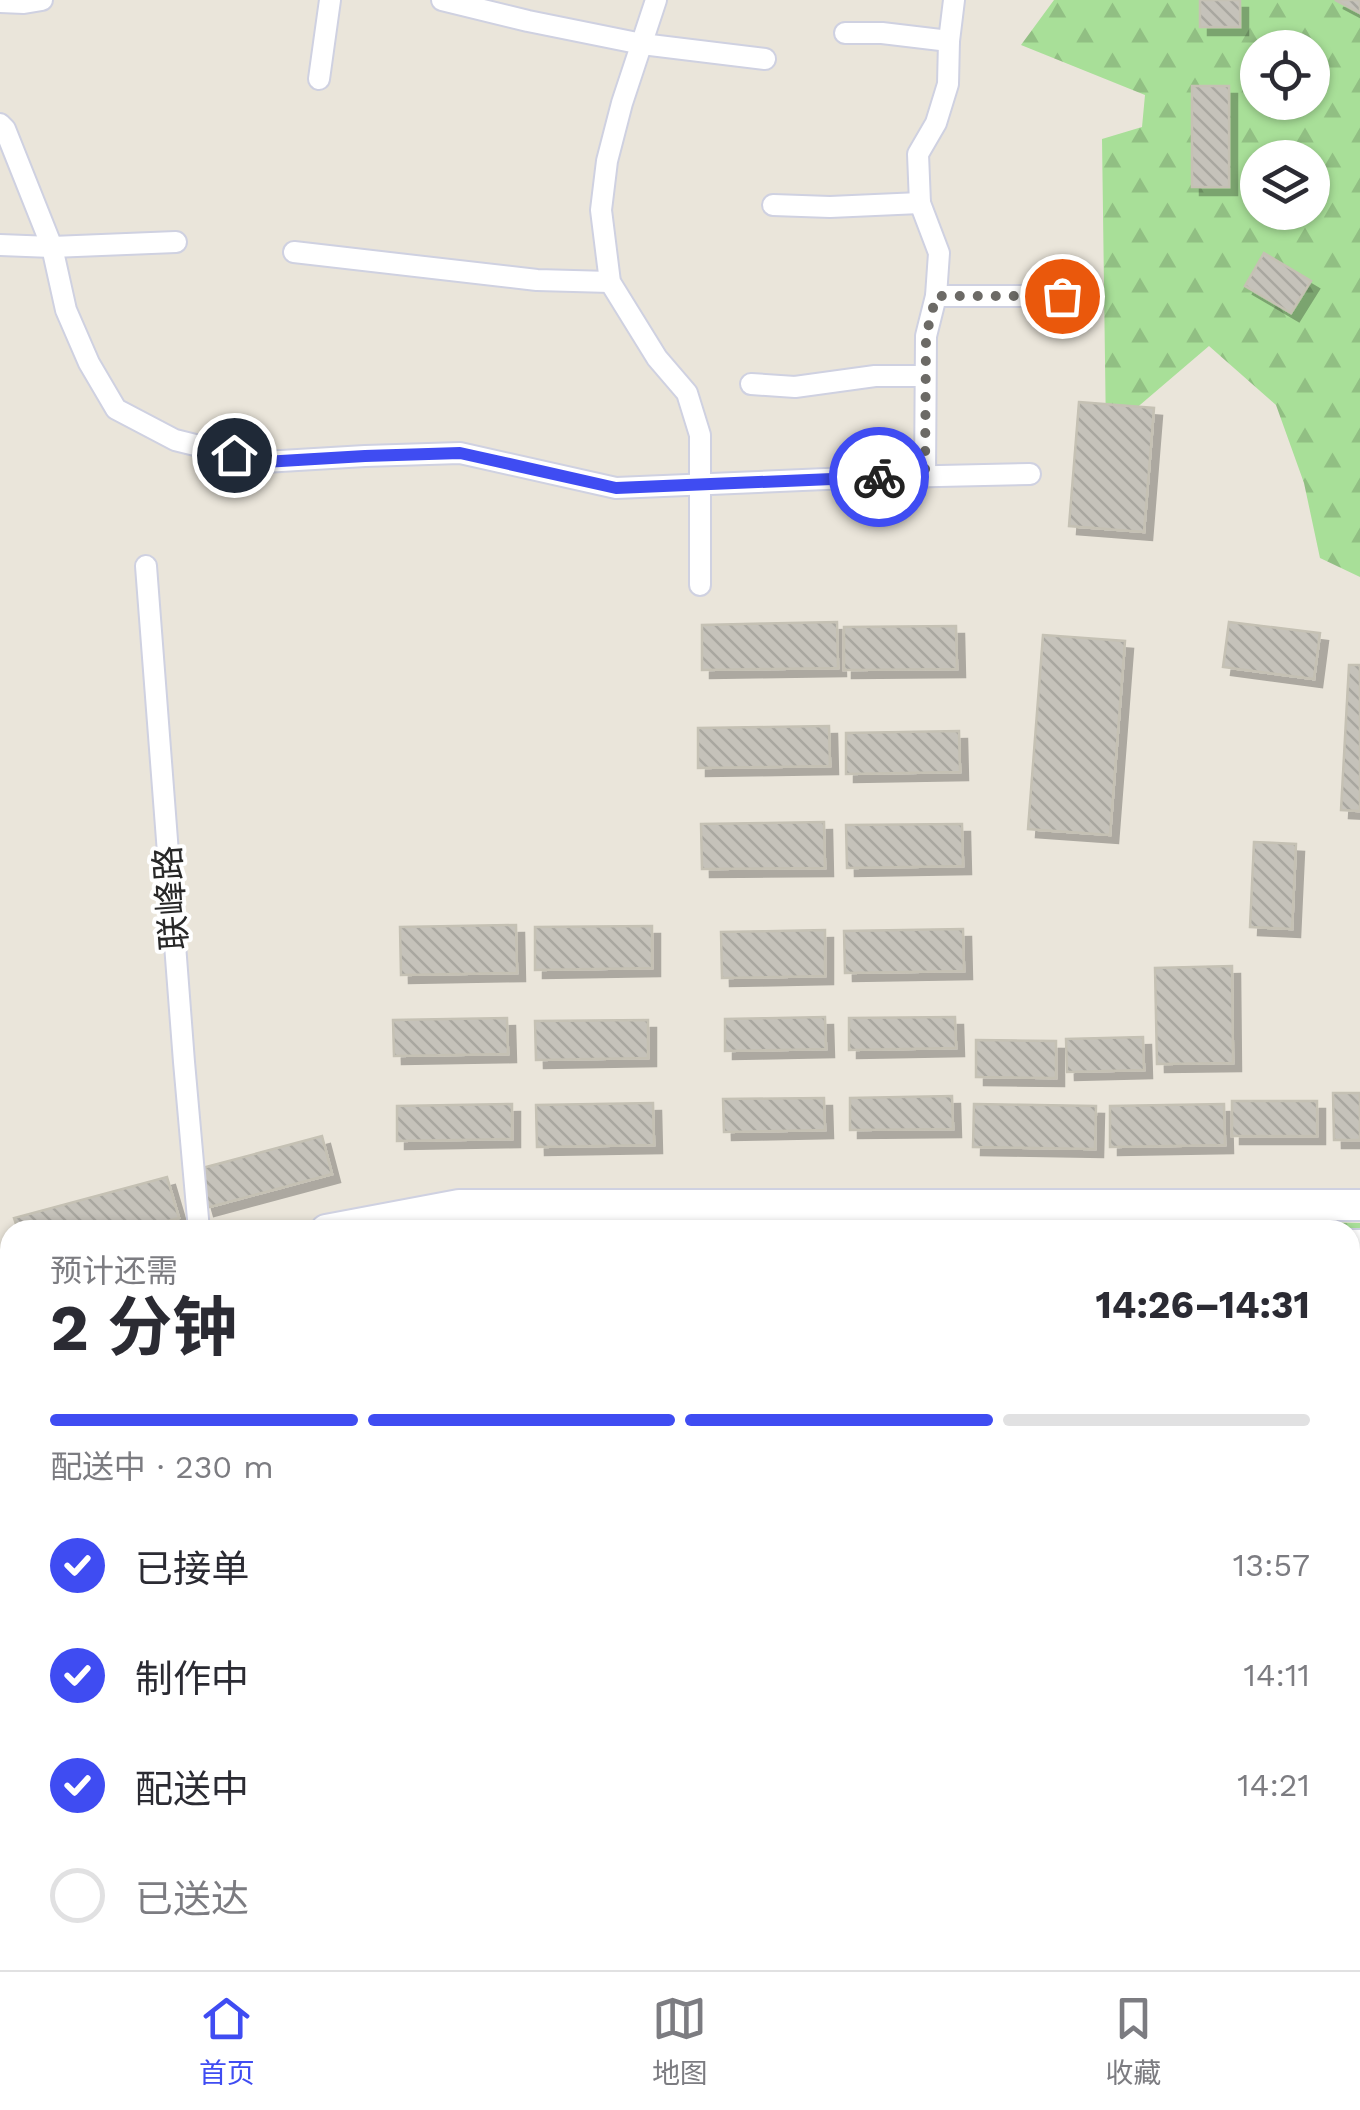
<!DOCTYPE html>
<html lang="zh">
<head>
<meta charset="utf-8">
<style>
	:root { --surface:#fff; --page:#f7f7f7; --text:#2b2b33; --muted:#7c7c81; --line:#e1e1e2; --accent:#3f4cf2 }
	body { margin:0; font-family:"Work Sans","Noto Sans SC",sans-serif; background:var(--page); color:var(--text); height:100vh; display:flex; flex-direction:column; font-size:38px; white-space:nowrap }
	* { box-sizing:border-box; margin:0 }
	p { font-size:32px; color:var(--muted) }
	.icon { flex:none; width:55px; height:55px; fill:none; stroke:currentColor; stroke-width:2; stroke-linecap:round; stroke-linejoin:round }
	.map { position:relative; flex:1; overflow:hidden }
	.side { position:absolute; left:0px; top:1220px; width:1360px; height:750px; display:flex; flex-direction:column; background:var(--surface); border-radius:30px 30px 0 0; box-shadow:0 2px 8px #0004 }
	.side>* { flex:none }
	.buttons { position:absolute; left:1240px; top:30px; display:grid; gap:20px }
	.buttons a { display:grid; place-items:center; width:90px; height:90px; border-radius:50%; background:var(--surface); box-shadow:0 2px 8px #0004; font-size:50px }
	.pin { position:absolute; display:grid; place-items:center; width:85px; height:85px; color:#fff; margin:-42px; border:5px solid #fff; border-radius:50%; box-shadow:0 2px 10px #0007 }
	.courier { position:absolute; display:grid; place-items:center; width:100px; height:100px; margin:-50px; border:8px solid #3f4cf2; border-radius:50%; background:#fff; color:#222; box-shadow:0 2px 12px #0007 }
	.overview em { font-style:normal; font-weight:700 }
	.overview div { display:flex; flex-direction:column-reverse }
	.overview { display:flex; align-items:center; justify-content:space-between; height:170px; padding:0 50px }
	h1 { font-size:65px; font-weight:700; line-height:75px }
	.bar { display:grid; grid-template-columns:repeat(4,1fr); gap:15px 10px; align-content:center; height:120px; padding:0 50px }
	.bar i { height:12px; border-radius:8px; background:var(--line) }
	.bar .on { background:var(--accent) }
	.bar p { grid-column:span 4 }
	ol { padding:0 50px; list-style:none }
	li { display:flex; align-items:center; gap:30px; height:110px }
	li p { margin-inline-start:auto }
	li .icon { padding:10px; border-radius:50%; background:var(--accent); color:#fff; stroke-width:4 }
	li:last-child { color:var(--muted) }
	li i { width:55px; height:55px; border:5px solid var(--line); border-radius:50% }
	.tabs { display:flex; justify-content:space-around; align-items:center; height:140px; border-top:2px solid var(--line); background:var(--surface); font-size:28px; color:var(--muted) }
	.tabs a { display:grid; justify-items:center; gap:5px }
	.tabs .on { color:var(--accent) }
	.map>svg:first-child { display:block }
	.grass { fill:url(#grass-dots) }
	.forest { fill:url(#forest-firs); fill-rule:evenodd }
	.building { fill:url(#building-back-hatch); stroke:#c5c1b4; stroke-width:2.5; filter:url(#shadow) }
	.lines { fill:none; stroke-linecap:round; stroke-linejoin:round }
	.service-casing { stroke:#cfd1e1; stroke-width:14 }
	.minor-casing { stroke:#cfd1e1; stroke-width:24 }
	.secondary-casing { stroke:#cfd1e1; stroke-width:34 }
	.path { stroke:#c7c7c7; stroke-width:4; stroke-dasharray:8 5; stroke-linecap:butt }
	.service { stroke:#fff; stroke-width:10 }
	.minor { stroke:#fff; stroke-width:20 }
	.secondary { stroke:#fff; stroke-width:30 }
	.done { stroke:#6c6a66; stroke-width:10; stroke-dasharray:0 18 }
	.route { stroke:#3f4cf2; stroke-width:12 }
	.labels { text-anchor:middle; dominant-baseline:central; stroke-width:8; stroke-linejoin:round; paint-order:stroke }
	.street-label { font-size:35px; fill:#282828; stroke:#fff }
</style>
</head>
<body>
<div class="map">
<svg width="1360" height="1970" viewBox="0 0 1360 1970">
	<defs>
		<pattern id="grass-dots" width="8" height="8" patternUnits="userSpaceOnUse" patternTransform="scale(2.5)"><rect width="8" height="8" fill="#a8df98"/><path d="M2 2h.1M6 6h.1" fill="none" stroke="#91bf83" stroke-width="1.8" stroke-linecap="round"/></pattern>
		<pattern id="forest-firs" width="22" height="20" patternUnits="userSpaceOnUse" patternTransform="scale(2.5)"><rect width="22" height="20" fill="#a8df98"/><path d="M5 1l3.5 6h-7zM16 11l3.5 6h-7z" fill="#91bf83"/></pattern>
		<pattern id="building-back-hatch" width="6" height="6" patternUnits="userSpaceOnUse" patternTransform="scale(2.5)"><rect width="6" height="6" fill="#c5c2ba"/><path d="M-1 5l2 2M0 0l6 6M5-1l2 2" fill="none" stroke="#a9a7a0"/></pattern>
		<filter id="shadow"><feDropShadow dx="8" dy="8" stdDeviation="0" flood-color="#0004"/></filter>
	</defs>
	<rect width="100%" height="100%" fill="#eae5da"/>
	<g class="grass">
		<path d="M873,1218L1105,1219V1230H873Z"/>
		<path d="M576,1219H825L824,1230H576Z"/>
		<path d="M1163,1219L1360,1223V1235L1350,1230H1163Z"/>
	</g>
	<path class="forest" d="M1054,0H1360V577L1320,558L1304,483L1276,405L1209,346L1106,434L1102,139L1142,127L1145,95L1021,45ZM1258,48H1312V102H1258ZM1258,158H1312V212H1258Z"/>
	<g class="building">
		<rect x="1200" y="0" width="40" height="27"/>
		<path d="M1335,0H1360V13Z"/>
		<rect x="1192" y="86" width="37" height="101"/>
		<path d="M1264,253L1311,281L1291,313L1245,286Z"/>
		<path d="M1079,402L1154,408L1144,532L1069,526Z"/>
		<path d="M837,622L838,668L702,670V625Z"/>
		<path d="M1229,622L1320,633L1314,679L1223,667Z"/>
		<path d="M956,626L957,669L844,670V627Z"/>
		<path d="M1043,635L1125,641L1110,835L1028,829Z"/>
		<path d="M1349,665H1360V811L1341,810Z"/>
		<path d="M829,726L830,766L698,768V728Z"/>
		<path d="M959,731L960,772L846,774V733Z"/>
		<path d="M824,822L825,868L702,869L701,824Z"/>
		<path d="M962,824L963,866L847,868L846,825Z"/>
		<path d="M1254,842L1296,844L1292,929L1250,927Z"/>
		<path d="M516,925L517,973L401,975L400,927Z"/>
		<path d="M652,926V968L535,970V927Z"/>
		<path d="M963,929L964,971L845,973L844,931Z"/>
		<path d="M825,930V976L722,978L721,932Z"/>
		<path d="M1232,966L1233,1063L1157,1064L1155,968Z"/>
		<path d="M825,1017L826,1049L725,1051V1019Z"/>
		<path d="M955,1017L956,1048L849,1050V1018Z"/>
		<path d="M507,1018L508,1054L394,1056L393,1020Z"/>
		<path d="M648,1020V1058L536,1060L535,1021Z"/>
		<path d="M1143,1037L1144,1070L1067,1072L1066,1039Z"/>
		<path d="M976,1040L1056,1041V1078L976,1077Z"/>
		<path d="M1333,1093H1360V1140H1334Z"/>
		<path d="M952,1096L953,1129L850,1130V1098Z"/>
		<path d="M824,1098L825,1130L724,1132L723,1099Z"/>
		<rect x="1232" y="1101" width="85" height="35"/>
		<path d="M653,1103L654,1145L537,1147L536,1105Z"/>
		<path d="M512,1104V1139L397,1141V1106Z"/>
		<path d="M974,1104L1096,1106L1095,1149L973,1147Z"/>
		<path d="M1224,1104L1225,1145L1110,1147V1106Z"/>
		<path d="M322,1136L332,1174L206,1208L195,1170Z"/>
		<path d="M167,1177L179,1218L136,1230H18L14,1218Z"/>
		<rect x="1350" y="1428" width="10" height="32"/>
		<path d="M10,1469V1518L0,1521V1472Z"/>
		<path d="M10,1581V1633L0,1636V1584Z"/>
		<path d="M1350,1601L1360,1602V1634H1350Z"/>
		<path d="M1350,1688H1360V1722L1350,1721Z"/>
		<path d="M1350,1831L1360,1832V1927L1350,1926Z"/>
		<path d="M10,1858V1898L0,1901V1861Z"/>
		<path d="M42,1960H50L55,1970H19Z"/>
		<path d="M69,1960H110L88,1970H73Z"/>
		<rect x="509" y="1960" width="148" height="10"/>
		<rect x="691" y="1960" width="176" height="10"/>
	</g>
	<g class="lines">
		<g class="service-casing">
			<g id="service">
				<path d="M0,1646L10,1651"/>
				<path d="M0,1942L10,1939"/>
				<path d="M1066,1967L1103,1970"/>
			</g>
		</g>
		<g class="minor-casing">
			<g id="minor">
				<path d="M442,0L528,21L642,44L765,59"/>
				<path d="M656,0L622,103L607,161L601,210L610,282L657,358L687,393L700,435V585"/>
				<path d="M0,2L24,3L42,0"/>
				<path d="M845,33H882L949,41"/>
				<path d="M319,79L330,0"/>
				<path d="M0,124L5,129L52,247L66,310L89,363L116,409L175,440L264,462L365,456L460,453L616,488L849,478L1030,474"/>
				<path d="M773,205L830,207L920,203"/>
				<path d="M0,245L52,247L176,242"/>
				<path d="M294,252L537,280L610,282"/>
				<path d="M936,296H1062"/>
				<path d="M751,384L795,387L875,376H925"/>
				<path d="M925,477L926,336L936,296L939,253L920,203L918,154L936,123L948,84L949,41L954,0"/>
				<path d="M146,566L184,1062L199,1230"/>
				<path d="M208,1960L210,1970"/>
				<path d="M1259,1960V1970"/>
				<path d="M884,1970V1960"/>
			</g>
		</g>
		<g class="secondary-casing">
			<g id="secondary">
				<path d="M326,1230L459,1205H1360"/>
				<path d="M1350,1245H1360"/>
				<path d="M0,1327L10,1324"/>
				<path d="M0,1372L10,1368"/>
			</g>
		</g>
		<g class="path">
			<path d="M1350,1283H1360"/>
			<path d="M0,1410L10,1407"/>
		</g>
		<use href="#service" class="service"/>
		<use href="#minor" class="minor"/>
		<use href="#secondary" class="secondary"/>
	</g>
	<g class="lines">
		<path class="done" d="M879,477H925L926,336L936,296H1062"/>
		<path class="route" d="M234,455L264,462L365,456L460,453L616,488L879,477"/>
	</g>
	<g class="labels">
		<g class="street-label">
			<text transform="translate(171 898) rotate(-94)">联峰路</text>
		</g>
	</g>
</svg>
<div class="buttons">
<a><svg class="icon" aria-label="locate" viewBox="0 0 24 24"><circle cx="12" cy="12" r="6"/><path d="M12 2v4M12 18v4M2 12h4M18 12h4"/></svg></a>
<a><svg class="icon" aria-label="layers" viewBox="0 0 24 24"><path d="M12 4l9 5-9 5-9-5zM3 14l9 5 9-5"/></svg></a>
</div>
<div class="pin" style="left:1062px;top:296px;background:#ea580c"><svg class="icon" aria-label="bag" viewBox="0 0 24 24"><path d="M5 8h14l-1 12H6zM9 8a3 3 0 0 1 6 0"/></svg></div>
<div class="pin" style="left:234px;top:455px;background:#1f2937"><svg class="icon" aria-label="home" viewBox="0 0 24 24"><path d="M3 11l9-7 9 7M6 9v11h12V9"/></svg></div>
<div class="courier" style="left:879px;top:477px"><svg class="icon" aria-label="bike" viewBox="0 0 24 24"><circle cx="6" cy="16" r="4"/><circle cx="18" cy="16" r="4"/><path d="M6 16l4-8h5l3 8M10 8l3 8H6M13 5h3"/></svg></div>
<section class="side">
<div class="overview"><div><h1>2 分钟</h1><p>预计还需</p></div><em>14:26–14:31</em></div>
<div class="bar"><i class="on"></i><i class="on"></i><i class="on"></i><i></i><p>配送中 · 230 m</p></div>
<ol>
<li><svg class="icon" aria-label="check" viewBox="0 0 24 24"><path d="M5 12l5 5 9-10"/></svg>已接单<p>13:57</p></li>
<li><svg class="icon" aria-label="check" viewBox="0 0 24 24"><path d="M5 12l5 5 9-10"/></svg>制作中<p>14:11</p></li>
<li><svg class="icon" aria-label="check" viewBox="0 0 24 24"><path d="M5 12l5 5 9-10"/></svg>配送中<p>14:21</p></li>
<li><i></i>已送达</li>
</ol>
</section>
</div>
<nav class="tabs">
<a class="on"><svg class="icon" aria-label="home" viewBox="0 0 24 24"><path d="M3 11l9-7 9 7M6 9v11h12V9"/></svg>首页</a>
<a><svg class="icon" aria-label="map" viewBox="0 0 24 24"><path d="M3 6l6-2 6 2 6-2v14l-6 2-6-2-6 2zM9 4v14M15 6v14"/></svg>地图</a>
<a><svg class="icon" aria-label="saved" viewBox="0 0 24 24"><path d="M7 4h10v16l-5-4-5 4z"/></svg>收藏</a>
</nav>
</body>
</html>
